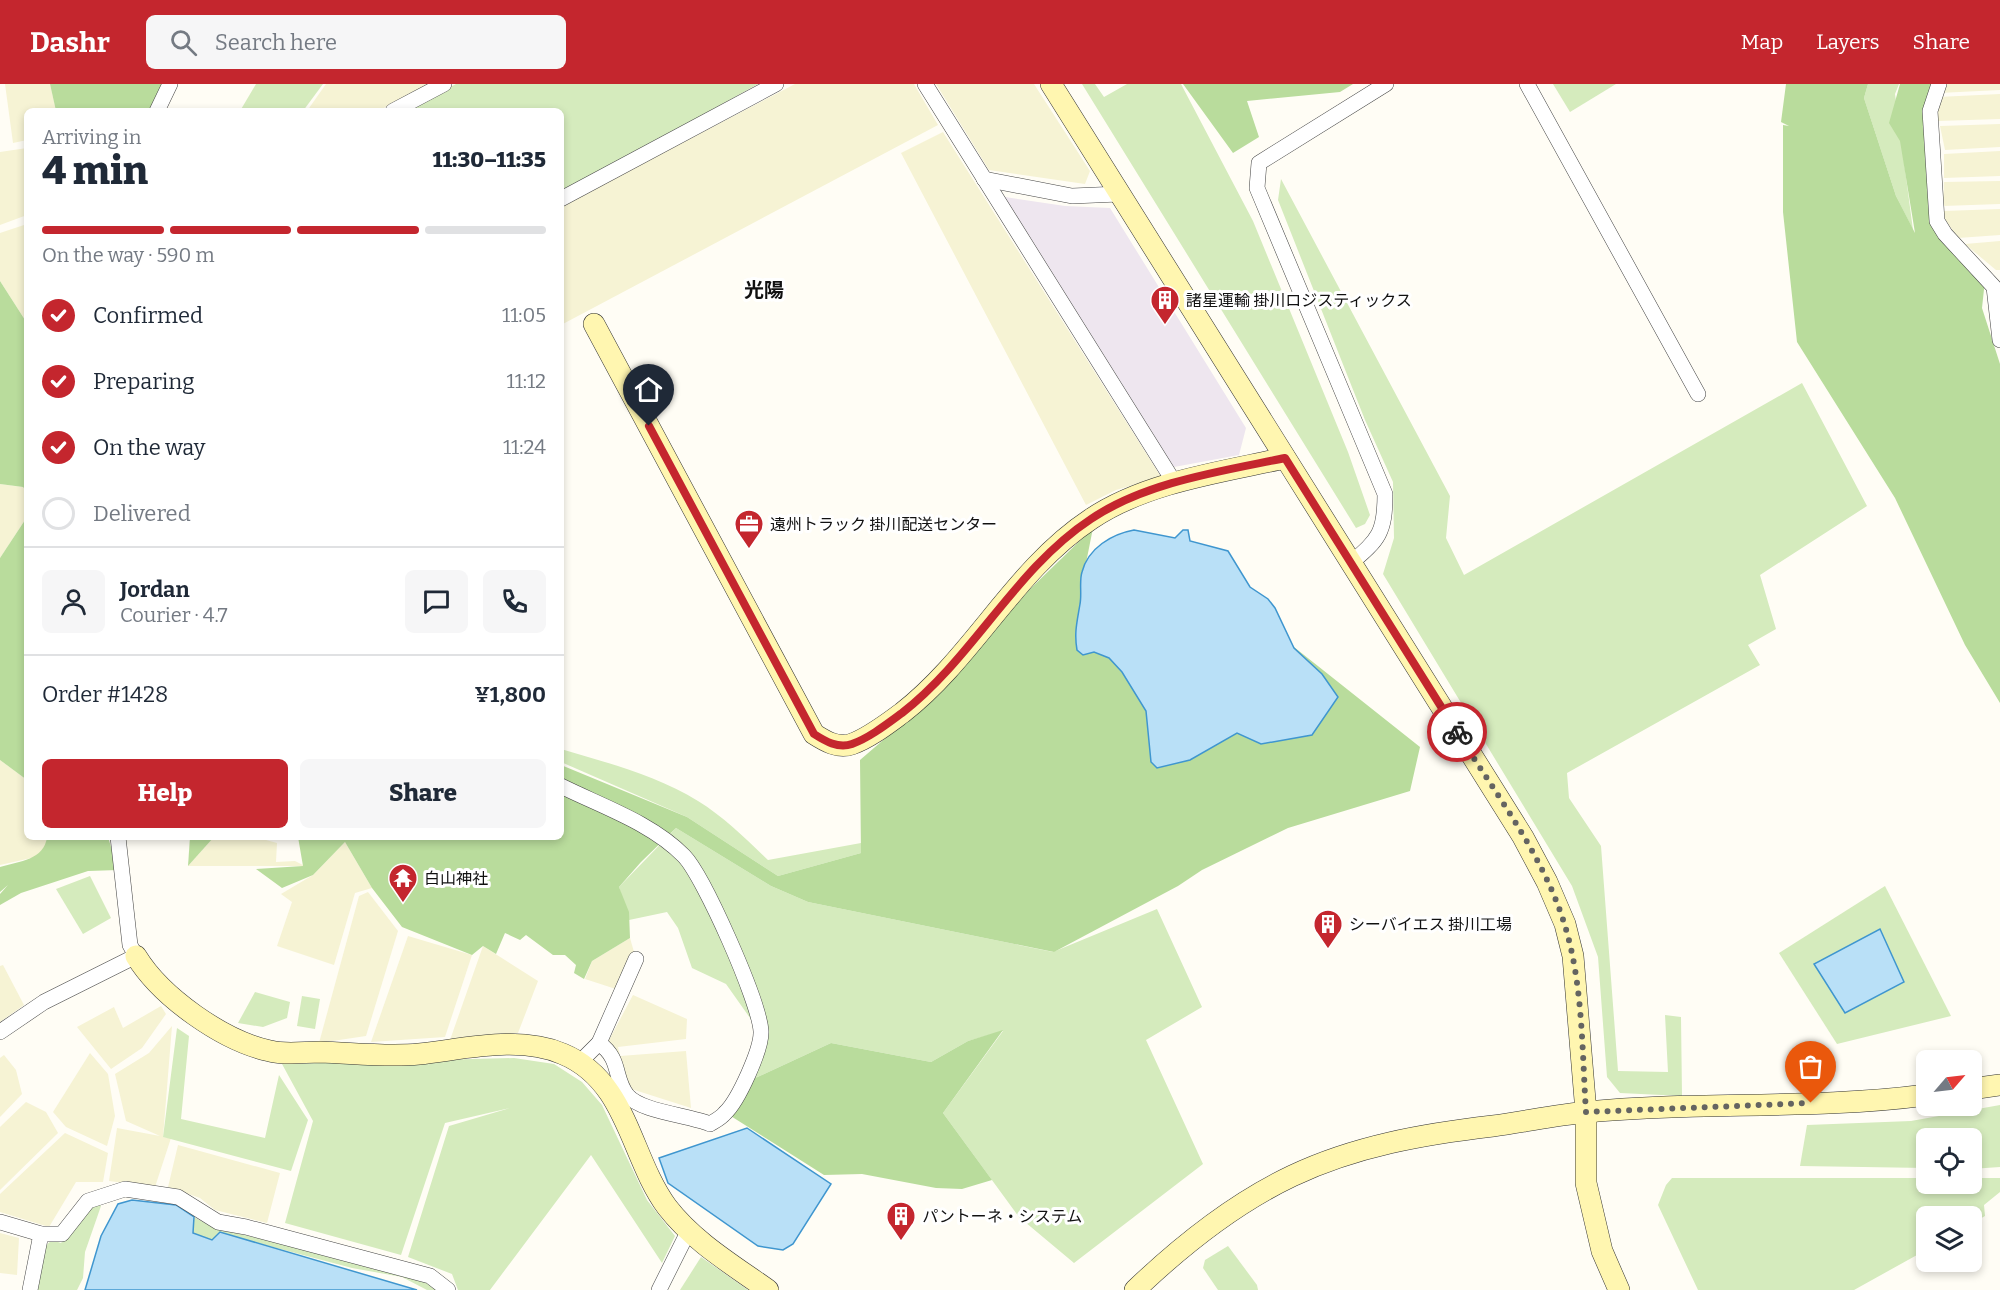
<!DOCTYPE html>
<html lang="en">
<head>
<meta charset="utf-8">
<style>
	:root { --surface:#fff; --page:#f6f6f7; --text:#1f2937; --muted:#747a83; --line:#e0e1e3; --accent:#c4262e }
	body { margin:0; font-family:Bitter,"Noto Sans JP",serif; background:var(--page); color:var(--text); height:100vh; display:flex; flex-direction:column; font-size:22px; white-space:nowrap }
	* { box-sizing:border-box; margin:0 }
	p { font-size:20px; color:var(--muted) }
	.icon { flex:none; width:33px; height:33px; fill:none; stroke:currentColor; stroke-width:2; stroke-linecap:round; stroke-linejoin:round }
	.map { position:relative; flex:1; overflow:hidden }
	.side { position:absolute; left:24px; top:24px; width:540px; height:732px; display:flex; flex-direction:column; background:var(--surface); border-radius:9px; box-shadow:0 3px 9px #0003 }
	.side>* { flex:none }
	.needle { width:39px; rotate:62deg }
	.tools { position:absolute; left:1916px; top:966px; display:grid; gap:12px }
	.tools a { display:grid; place-items:center; width:66px; height:66px; border-radius:9px; background:var(--surface); box-shadow:0 3px 9px #0003; font-size:30px }
	.pin { position:absolute; display:grid; place-items:center; width:51px; height:51px; color:#fff; margin:-62px -26px; border-radius:50% 50% 50% 0; rotate:-45deg; box-shadow:0 0 6px #0007 }
	.pin .icon { rotate:45deg }
	.courier { position:absolute; display:grid; place-items:center; width:60px; height:60px; margin:-30px; border:4px solid #c4262e; border-radius:50%; background:#fff; color:#222; box-shadow:0 2px 8px #0007 }
	.summary em { font-style:normal; font-weight:800 }
	.summary div { display:flex; flex-direction:column-reverse }
	.summary { display:flex; align-items:center; justify-content:space-between; height:102px; padding:0 18px }
	h1 { font-size:39px; font-weight:800; line-height:45px }
	.bar { display:grid; grid-template-columns:repeat(4,1fr); gap:9px 6px; align-content:center; height:72px; padding:0 18px }
	.bar i { height:8px; border-radius:4px; background:var(--line) }
	.bar .on { background:var(--accent) }
	.bar p { grid-column:span 4 }
	.line { display:flex; align-items:center; gap:15px; padding:0 18px; border-top:2px solid var(--line) }
	.line div { flex:1 }
	.round { display:grid; place-items:center; flex:none; width:63px; height:63px; border-radius:9px; background:var(--page) }
	ol { padding:0 18px; list-style:none }
	li { display:flex; align-items:center; gap:18px; height:66px }
	li p { margin-inline-start:auto }
	li .icon { padding:6px; border-radius:50%; background:var(--accent); color:#fff; stroke-width:4 }
	li:last-child { color:var(--muted) }
	li i { width:33px; height:33px; border:3px solid var(--line); border-radius:50% }
	.button { display:flex; gap:12px; margin-top:auto; padding:12px 18px }
	.button a { flex:1; height:69px; border-radius:9px; background:var(--accent); color:#fff; font-size:24px; font-weight:800; line-height:69px; text-align:center }
	.button a+a { background:var(--page); color:var(--text) }
	header { display:flex; align-items:center; gap:36px; box-sizing:border-box; height:84px; padding:0 30px; background:var(--accent); color:#fff }
	header strong { font-size:28px }
	nav { display:flex; gap:33px; margin-inline-start:auto; font-size:21px }
	.search { width:420px; height:54px; background:var(--page); display:flex; align-items:center; gap:15px; box-sizing:border-box; padding:0 21px; border-radius:9px; color:var(--muted); font-size:22px }
	.map>svg:first-child { display:block }
	.industrial { fill:#eee6ef }
	.farmland { fill:#f6f3d4 }
	.green { fill:#d5ebbd }
	.forest { fill:#b9dc9c }
	.water { fill:#b9e0f7; stroke:#3f96cf; stroke-width:1.5 }
	.lines { fill:none; stroke-linecap:round; stroke-linejoin:round }
	.street-casing { stroke:#444; stroke-width:16 }
	.secondary-casing { stroke:#333; stroke-width:22 }
	.street { stroke:#fff; stroke-width:15 }
	.secondary { stroke:#fff6b0; stroke-width:21 }
	.done { stroke:#646461; stroke-width:6; stroke-dasharray:0 10.8 }
	.route { stroke:#c4262e; stroke-width:8 }
	.labels { text-anchor:middle; dominant-baseline:central; stroke-width:6; stroke-linejoin:round; paint-order:stroke }
	.poi-label { font-size:16px; fill:#111; stroke:#fff; text-anchor:start }
	.quarter-label { font-size:20px; font-weight:bold; fill:#111; stroke:#fff }
</style>
</head>
<body>
<header>
<strong>Dashr</strong>
<div class="search"><svg class="icon" aria-label="search" viewBox="0 0 24 24"><circle cx="10" cy="10" r="6"/><path d="M15 15l6 6"/></svg>Search here</div>
<nav><a>Map</a><a>Layers</a><a>Share</a></nav>
</header>
<div class="map">
<svg width="2000" height="1206" viewBox="0 0 2000 1206">
	<rect width="100%" height="100%" fill="#fffdf5"/>
	<path class="industrial" d="M1005,113L1065,122L1110,124L1246,344L1239,371L1174,383Z"/>
	<g class="farmland">
		<path d="M5,0H50L56,27H27V56L13,59Z"/>
		<path d="M326,0H429L378,27H307Z"/>
		<path d="M795,0H914L938,41L561,241V122Z"/>
		<path d="M936,0H1034L1090,87L1085,100L989,86Z"/>
		<path d="M1943,0H2000V6L1939,9Z"/>
		<path d="M2000,10V35L1938,37L1933,26L1938,13Z"/>
		<path d="M2000,40V63L1945,66L1940,42Z"/>
		<path d="M943,48L1161,393L1116,406L1086,421L901,69Z"/>
		<path d="M27,64V131L0,141V68Z"/>
		<path d="M2000,67V92L1944,94V70Z"/>
		<path d="M2000,97V120L1943,122L1944,98Z"/>
		<path d="M2000,125V151L1958,154L1944,134V127Z"/>
		<path d="M27,140V234L25,236L0,197V149Z"/>
		<path d="M2000,157V186H1996L1965,160Z"/>
		<path d="M0,400L23,403L27,409V433L0,474Z"/>
		<path d="M0,676L27,696V753H47L45,764L36,773L0,781Z"/>
		<path d="M214,753H255L277,759L276,778L295,777L305,782H188Z"/>
		<path d="M345,758L372,804L355,809L334,881L277,862L292,818L281,810L313,791Z"/>
		<path d="M368,808L398,847L366,952L319,959L359,812Z"/>
		<path d="M408,852L472,871L445,953L371,958Z"/>
		<path d="M630,854L636,875L622,907L585,895L592,877Z"/>
		<path d="M483,862L538,897L518,949L450,956Z"/>
		<path d="M3,881L24,921L0,938V882Z"/>
		<path d="M633,911L687,935L686,955L618,963L620,972L686,967L691,1024L622,1002L608,958Z"/>
		<path d="M161,922L166,930L142,964L111,985L77,943L114,923L123,944Z"/>
		<path d="M172,942L163,1053L171,1054L155,1103L109,1097L117,1044L160,1052L126,1037L115,990L149,969Z"/>
		<path d="M90,969L108,990L115,1032L107,1062L66,1043L53,1028Z"/>
		<path d="M4,971L16,986L22,1010L0,1033V974Z"/>
		<path d="M26,1018L46,1028L58,1049L0,1106V1043Z"/>
		<path d="M65,1049L108,1069L103,1098H76L49,1143L0,1128V1110Z"/>
		<path d="M178,1061L280,1089L267,1139L215,1126L200,1114L168,1103Z"/>
		<path d="M0,1149L19,1154L17,1191L0,1189Z"/>
	</g>
	<g class="green">
		<path d="M256,0H323L303,27H240Z"/>
		<path d="M456,0H758L561,110V27H404Z"/>
		<path d="M1082,0H1095L1104,13L1127,0H1181L1253,137L1348,368L1370,431L1365,440L1356,444Z"/>
		<path d="M1553,0H1616L1570,28Z"/>
		<path d="M1868,0H1899L1895,10L1913,146L1896,112L1864,14Z"/>
		<path d="M1281,95L1450,412L1446,454L1464,491L1802,299L1867,422L1760,491L1776,545L1748,561L1760,581L1567,689L1569,714L1601,762L1618,987L1668,988L1665,931L1681,933L1682,1012L1620,1009L1607,993L1598,873L1572,802L1383,490L1394,454L1393,398L1365,336L1278,116Z"/>
		<path d="M561,665C608,679 656,691 698,717C724,733 746,755 768,776L861,759V769L778,792L687,733L561,678Z"/>
		<path d="M676,744L771,802L808,818L1053,868L1157,825L1202,923L1146,956L1203,1080L1074,1179L1019,1133L943,1029L1003,947L968,957L931,978L831,959L751,996L767,958L726,900L692,884L678,844L667,828L629,836L619,803Z"/>
		<path d="M90,792L111,834L83,850L56,805Z"/>
		<path d="M1885,802L1951,932L1837,960L1779,869Z"/>
		<path d="M255,908L290,918L287,934L263,943L238,939Z"/>
		<path d="M302,912L320,915L315,945L297,942Z"/>
		<path d="M177,944L189,952L181,1035L265,1054L279,991L308,1036L291,1087L163,1053Z"/>
		<path d="M514,974L554,980L582,998L602,1021L647,1116L675,1152L662,1179L591,1071L490,1206H458L452,1190L408,1173L449,1042L510,1024L445,1039L401,1171L285,1139L313,1037L282,980Z"/>
		<path d="M2000,1021V1083L1971,1085V1054H1926V1084L1800,1082L1807,1041L1911,1037Z"/>
		<path d="M1672,1094H1926V1100H1971V1094H2000V1108L1984,1121L1985,1132L1971,1140V1132H1926V1166L1854,1206H1698L1658,1121L1666,1101Z"/>
		<path d="M95,1117L101,1122L85,1168L83,1194L77,1206H35L42,1165L52,1156L61,1159Z"/>
		<path d="M194,1133L214,1144L414,1190L438,1206H427L402,1193L352,1184L220,1149L212,1156L192,1149Z"/>
		<path d="M1228,1162L1257,1201L1258,1206H1218L1203,1184L1205,1176Z"/>
		<path d="M701,1173L748,1206H680Z"/>
	</g>
	<g class="forest">
		<path d="M50,0H169L158,27H56Z"/>
		<path d="M1183,0H1353L1340,8L1247,17L1259,53L1233,69Z"/>
		<path d="M1786,0H1868L1864,14L1896,112L1915,149L1900,57L1889,39L1900,0H1937V137L1985,196L1982,224L2000,280V619L1965,561L1895,414L1797,258L1783,128V41L1789,42L1781,38Z"/>
		<path d="M0,197L25,236L27,235V408L23,403L0,400Z"/>
		<path d="M27,433V696L0,676V474Z"/>
		<path d="M1093,444L1082,499L1260,536L1420,663L1410,707L1288,744L1202,786L1178,802L1054,868L808,818L771,802L676,744L641,778L619,803L629,828L630,854L592,877L584,895L574,889L576,881L565,871H553L526,851L520,856L505,849L496,870L483,862L472,871L402,843L372,804L345,758L313,791L282,804L256,785L303,782L298,753H561V681L687,733L778,792L861,769L860,676L946,602L1029,506Z"/>
		<path d="M47,753H108L118,786L88,787L21,809L0,821V810L8,801L0,808V783C20,777 44,776 47,753Z"/>
		<path d="M190,753H214L188,782Z"/>
		<path d="M1003,946L943,1029L992,1096L962,1105L936,1104L862,1090L824,1091L726,1029L751,996L831,959L931,978L968,957Z"/>
	</g>
	<g class="water">
		<path d="M1134,446L1175,454L1183,446H1188L1190,457L1228,467L1250,503L1268,515L1275,524L1294,564L1322,590L1338,613L1312,651L1261,660L1237,649L1190,676L1157,684L1151,678L1146,627L1122,588L1109,574L1094,568L1083,571L1077,566C1074,549 1077,538 1080,520C1082,510 1079,497 1082,488C1088,464 1112,450 1134,446Z"/>
		<path d="M1880,845L1904,898L1845,929L1814,880Z"/>
		<path d="M747,1044L831,1100L793,1160L783,1166L758,1162L668,1099L659,1074Z"/>
		<path d="M132,1116L176,1121L194,1133L193,1149L212,1156L220,1148L417,1206H85L101,1152L118,1120Z"/>
	</g>
	<g class="lines">
		<g class="street-casing">
			<g id="street">
				<path d="M925,0L1174,398"/>
				<path d="M1527,0L1698,310"/>
				<path d="M1939,0L1930,27L1937,137L1945,150L1994,203L2000,256"/>
				<path d="M157,27L170,0"/>
				<path d="M393,27L444,0"/>
				<path d="M984,95L1072,112L1119,110"/>
				<path d="M561,115L776,0"/>
				<path d="M1351,479C1379,455 1385,449 1385,410L1257,104L1259,79L1386,0"/>
				<path d="M561,702C601,722 652,739 684,772C704,793 759,917 761,947C762,965 738,1017 725,1029C721,1034 715,1037 710,1040C689,1031 641,1028 627,1011C613,993 622,976 599,959L579,979"/>
				<path d="M0,948L44,918L136,872L130,861L118,753"/>
				<path d="M599,959L636,875"/>
				<path d="M0,1138L41,1150H62L88,1117L125,1105L178,1113L218,1138L246,1143L430,1192L448,1206"/>
				<path d="M30,1206L41,1150"/>
				<path d="M659,1206L688,1148"/>
			</g>
		</g>
		<g class="secondary-casing">
			<g id="secondary">
				<path d="M1051,0L1523,753L1547,798L1565,840L1573,872L1586,1028V1099L1602,1167L1619,1206"/>
				<path d="M594,240L814,650C825,657 838,665 852,660C869,654 887,640 902,629C974,573 1015,485 1091,435C1146,398 1222,388 1285,374"/>
				<path d="M136,872C161,913 223,957 270,967C285,971 304,968 320,968C353,969 387,973 419,970C465,965 519,951 563,970C628,997 630,1073 667,1123C694,1158 733,1181 768,1206"/>
				<path d="M1971,1005L2000,1001"/>
				<path d="M1135,1206C1181,1162 1233,1120 1292,1092C1355,1062 1424,1050 1493,1042C1524,1038 1555,1031 1587,1028C1699,1017 1814,1026 1926,1011"/>
			</g>
		</g>
		<use href="#street" class="street"/>
		<use href="#secondary" class="secondary"/>
	</g>
	<g class="lines">
		<path class="done" d="M1457,648C1495,709 1544,772 1565,842C1583,901 1582,967 1586,1028L1811,1019"/>
		<path class="route" d="M649,342L814,650C825,657 838,665 852,660C869,654 887,640 902,629C974,573 1015,485 1091,435C1146,398 1222,387 1285,374L1457,648"/>
	</g>
	<defs>
		<g id="building-pin" transform="scale(1.5)"><path d="M0 17L-7.5 6A9.5 9.5 0 1 1 7.5 6Z" fill="#c4262e" stroke="#fff"/><path d="M-4-6H4V6H1V3H-1V6H-4ZM-2.5-4.3h1.7v1.8h-1.7ZM.8-4.3h1.7v1.8H.8ZM-2.5-1h1.7V.8h-1.7ZM.8-1h1.7V.8H.8Z" fill="#fff"/></g>
		<g id="office-pin" transform="scale(1.5)"><path d="M0 17L-7.5 6A9.5 9.5 0 1 1 7.5 6Z" fill="#c4262e" stroke="#fff"/><path d="M-6-3h4V-5.5h4V-3h4V5H-6ZM-1-4.5V-3h2v-1.5ZM-6 0V1H6V0Z" fill="#fff"/></g>
		<g id="temple-pin" transform="scale(1.5)"><path d="M0 17L-7.5 6A9.5 9.5 0 1 1 7.5 6Z" fill="#c4262e" stroke="#fff"/><path d="M0-6L5-2H3V0L6.5 2.5H4V6H1.5V3h-3V6H-4V2.5H-6.5L-3 0V-2H-5Z" fill="#fff"/></g>
	</defs>
	<g fill-rule="evenodd">
		<use href="#building-pin" x="1165" y="216"/>
		<use href="#office-pin" x="749" y="440"/>
		<use href="#temple-pin" x="403" y="794"/>
		<use href="#building-pin" x="1328" y="840"/>
		<use href="#building-pin" x="901" y="1132"/>
	</g>
	<g class="labels">
		<g class="poi-label">
			<text x="1186" y="216">諸星運輸 掛川ロジスティックス</text>
			<text x="770" y="440">遠州トラック 掛川配送センター</text>
			<text x="424" y="794">白山神社</text>
			<text x="1349" y="840">シーバイエス 掛川工場</text>
			<text x="922" y="1132">パントーネ・システム</text>
		</g>
		<g class="quarter-label">
			<text x="764" y="206">光陽</text>
		</g>
	</g>
</svg>
<div class="tools">
<a><svg class="needle" viewBox="-14 -14 28 28"><path d="M0-13l5 13h-10z" fill="#e53935"/><path d="M0 13l5-13h-10z" fill="#747a83"/></svg></a>
<a><svg class="icon" aria-label="locate" viewBox="0 0 24 24"><circle cx="12" cy="12" r="6"/><path d="M12 2v4M12 18v4M2 12h4M18 12h4"/></svg></a>
<a><svg class="icon" aria-label="layers" viewBox="0 0 24 24"><path d="M12 4l9 5-9 5-9-5zM3 14l9 5 9-5"/></svg></a>
</div>
<div class="pin" style="left:1811px;top:1019px;background:#ea580c"><svg class="icon" aria-label="bag" viewBox="0 0 24 24"><path d="M5 8h14l-1 12H6zM9 8a3 3 0 0 1 6 0"/></svg></div>
<div class="pin" style="left:649px;top:342px;background:#1f2937"><svg class="icon" aria-label="home" viewBox="0 0 24 24"><path d="M3 11l9-7 9 7M6 9v11h12V9"/></svg></div>
<div class="courier" style="left:1457px;top:648px"><svg class="icon" aria-label="bike" viewBox="0 0 24 24"><circle cx="6" cy="16" r="4"/><circle cx="18" cy="16" r="4"/><path d="M6 16l4-8h5l3 8M10 8l3 8H6M13 5h3"/></svg></div>
<section class="side">
<div class="summary"><div><h1>4 min</h1><p>Arriving in</p></div><em>11:30–11:35</em></div>
<div class="bar"><i class="on"></i><i class="on"></i><i class="on"></i><i></i><p>On the way · 590 m</p></div>
<ol>
<li><svg class="icon" aria-label="check" viewBox="0 0 24 24"><path d="M5 12l5 5 9-10"/></svg>Confirmed<p>11:05</p></li>
<li><svg class="icon" aria-label="check" viewBox="0 0 24 24"><path d="M5 12l5 5 9-10"/></svg>Preparing<p>11:12</p></li>
<li><svg class="icon" aria-label="check" viewBox="0 0 24 24"><path d="M5 12l5 5 9-10"/></svg>On the way<p>11:24</p></li>
<li><i></i>Delivered</li>
</ol>
<div class="line" style="height:108px"><a class="round"><svg class="icon" aria-label="person" viewBox="0 0 24 24"><circle cx="12" cy="8" r="4"/><path d="M4 21q1-7 8-7t8 7"/></svg></a><div><b>Jordan</b><p>Courier · 4.7</p></div><a class="round"><svg class="icon" aria-label="chat" viewBox="0 0 24 24"><path d="M4 5h16v11H9l-5 4z"/></svg></a><a class="round"><svg class="icon" aria-label="phone" viewBox="0 0 24 24"><path d="M5 4h4l2 5-3 2q2 4 5 5l2-3 5 2v4C11 20 4 13 5 4z"/></svg></a></div>
<div class="line" style="height:78px"><div>Order #1428</div><b>¥1,800</b></div>
<div class="button"><a>Help</a><a>Share</a></div>
</section>
</div>
</body>
</html>
